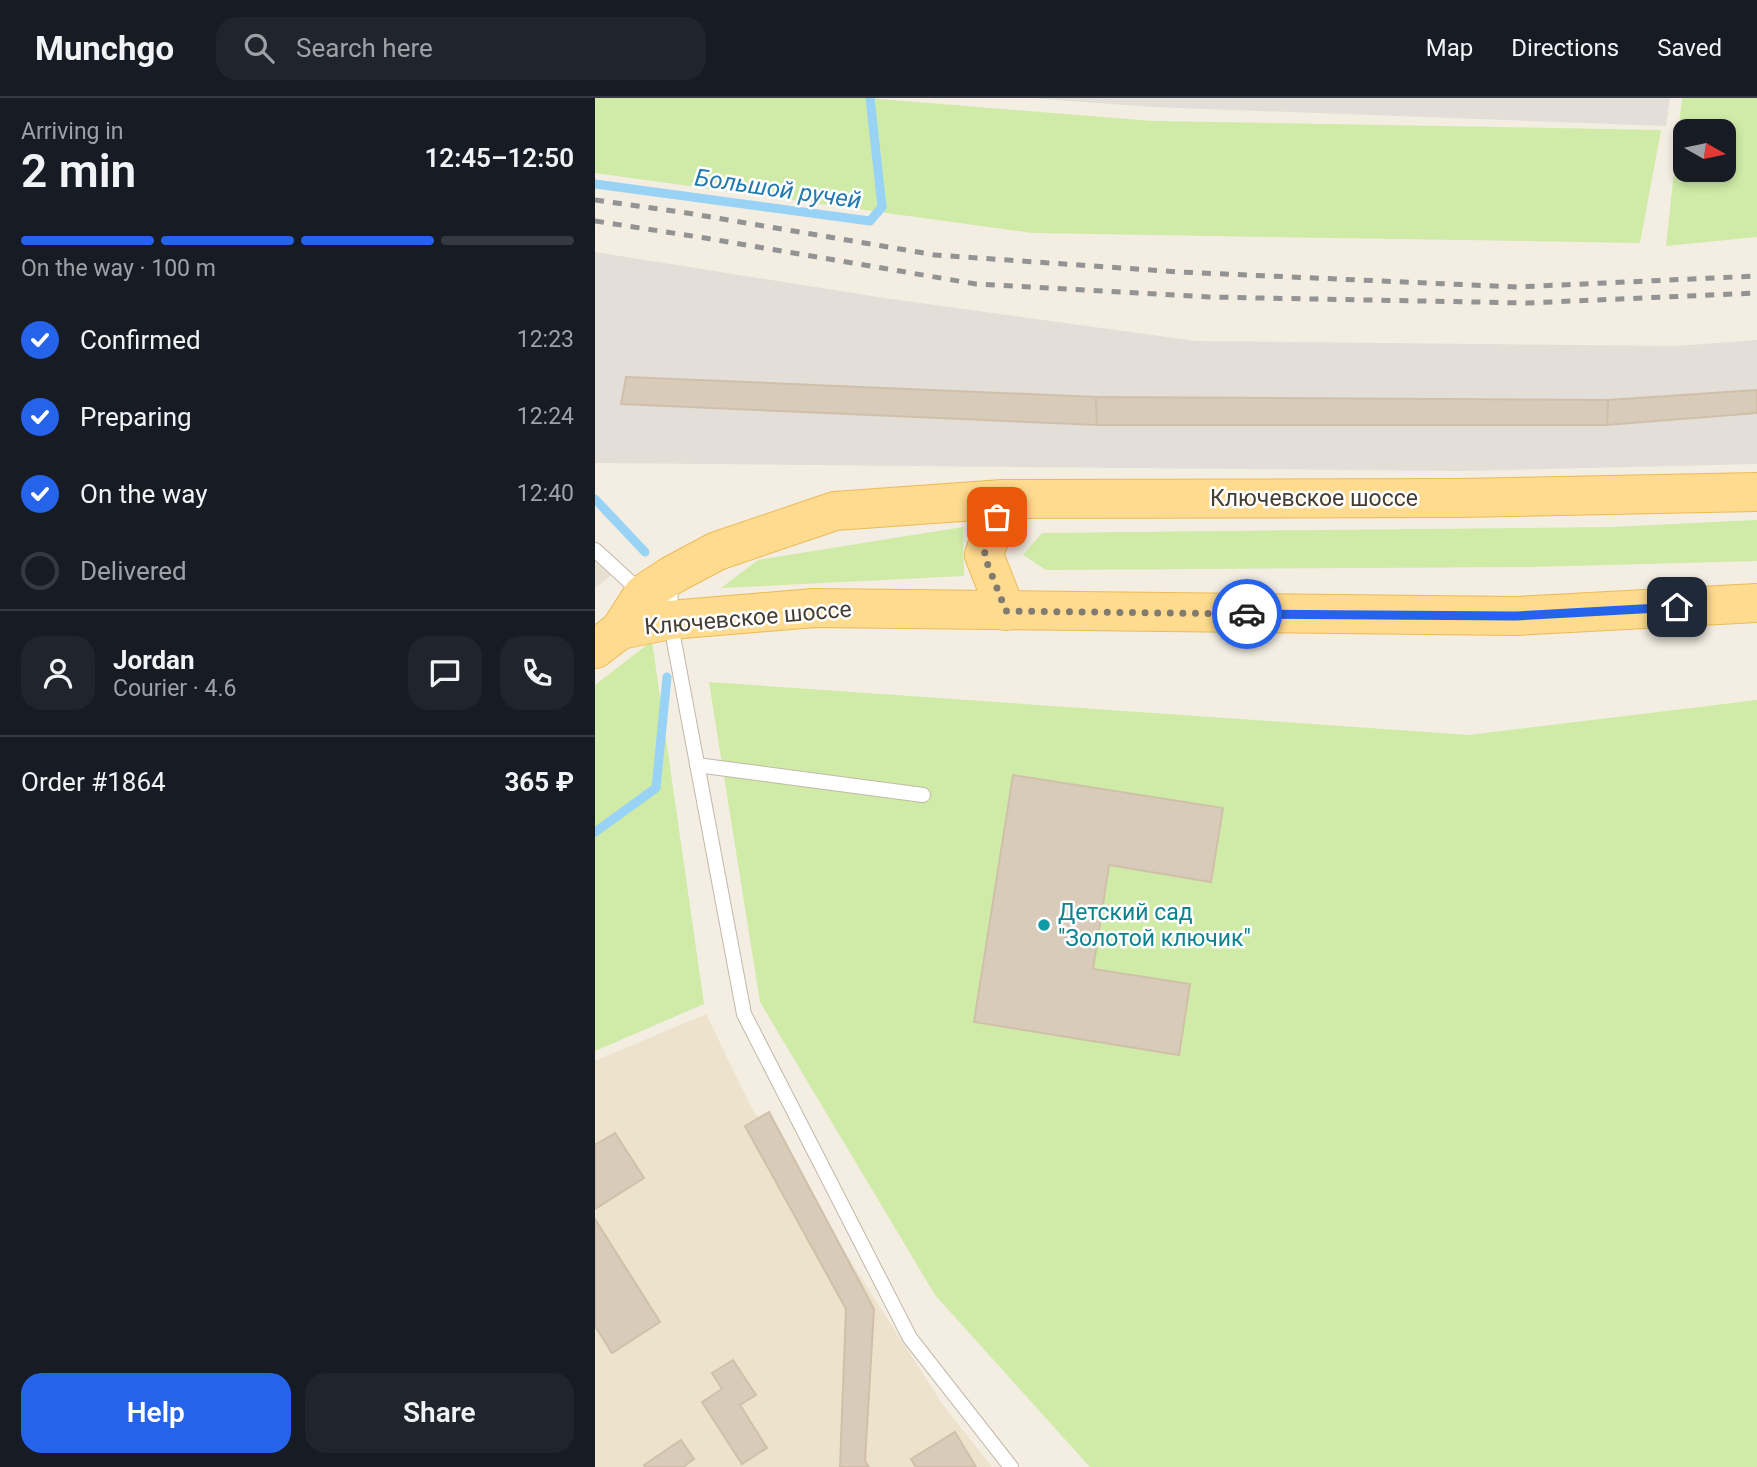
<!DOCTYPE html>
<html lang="en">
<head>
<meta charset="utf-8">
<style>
	:root { --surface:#171b24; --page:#20242c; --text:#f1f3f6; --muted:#9ea1a6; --line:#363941; --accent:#2563eb }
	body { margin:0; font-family:Roboto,sans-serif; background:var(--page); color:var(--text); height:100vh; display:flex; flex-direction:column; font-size:26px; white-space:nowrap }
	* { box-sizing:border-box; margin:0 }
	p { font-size:23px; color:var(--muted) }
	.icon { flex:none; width:38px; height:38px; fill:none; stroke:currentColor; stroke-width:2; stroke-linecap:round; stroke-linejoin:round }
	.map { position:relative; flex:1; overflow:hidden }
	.details { display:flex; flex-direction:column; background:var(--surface); width:595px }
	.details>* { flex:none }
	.needle { width:46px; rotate:99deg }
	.controls { position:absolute; left:1078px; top:21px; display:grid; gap:14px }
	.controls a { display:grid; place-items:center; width:63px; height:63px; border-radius:14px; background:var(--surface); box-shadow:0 4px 10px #0003; font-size:35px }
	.pin { position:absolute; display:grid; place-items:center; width:60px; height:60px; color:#fff; margin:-30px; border-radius:14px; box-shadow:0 4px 10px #0006 }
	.courier { position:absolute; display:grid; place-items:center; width:70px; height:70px; margin:-35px; border:5px solid #2563eb; border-radius:50%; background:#fff; color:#222; box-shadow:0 2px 9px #0007 }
	.headline em { font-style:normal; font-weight:600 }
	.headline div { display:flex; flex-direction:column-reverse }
	.headline { display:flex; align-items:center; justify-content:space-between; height:119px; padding:0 21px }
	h1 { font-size:46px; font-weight:600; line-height:52px }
	.bar { display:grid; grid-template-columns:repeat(4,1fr); gap:10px 7px; align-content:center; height:84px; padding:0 21px }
	.bar i { height:9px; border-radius:5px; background:var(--line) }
	.bar .active { background:var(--accent) }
	.bar p { grid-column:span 4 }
	.line { display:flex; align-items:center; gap:18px; padding:0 21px; border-top:2px solid var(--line) }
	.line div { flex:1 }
	.round { display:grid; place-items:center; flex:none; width:74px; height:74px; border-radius:21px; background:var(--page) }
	ol { padding:0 21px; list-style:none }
	li { display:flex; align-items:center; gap:21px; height:77px }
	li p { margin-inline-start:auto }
	li .icon { padding:7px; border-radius:50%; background:var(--accent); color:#fff; stroke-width:4 }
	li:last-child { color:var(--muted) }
	li i { width:38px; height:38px; border:4px solid var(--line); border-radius:50% }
	.action { display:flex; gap:14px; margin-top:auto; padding:14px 21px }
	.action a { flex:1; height:80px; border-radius:21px; background:var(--accent); color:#fff; font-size:28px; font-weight:600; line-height:80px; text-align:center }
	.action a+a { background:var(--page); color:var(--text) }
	header { display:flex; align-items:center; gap:42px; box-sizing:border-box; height:98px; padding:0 35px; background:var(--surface); border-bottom:2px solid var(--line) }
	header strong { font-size:33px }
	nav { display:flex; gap:38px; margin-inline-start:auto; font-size:24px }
	.search { width:490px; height:63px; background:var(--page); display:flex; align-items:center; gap:18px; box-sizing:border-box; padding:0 24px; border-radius:21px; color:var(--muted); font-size:26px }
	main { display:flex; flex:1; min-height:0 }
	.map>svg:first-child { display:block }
	.residential { fill:#e7dfd0 }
	.industrial { fill:#e4ded8 }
	.education { fill:#ede2cb }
	.green { fill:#cfeba7; fill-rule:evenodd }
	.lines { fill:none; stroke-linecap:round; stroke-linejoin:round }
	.stream { stroke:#98d3f6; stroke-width:9 }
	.building { fill:#d8cbba; stroke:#d0c0a9; stroke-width:2 }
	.lane-casing { stroke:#c2b8a7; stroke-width:16 }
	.primary-casing { stroke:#edba56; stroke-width:40 }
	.lane { stroke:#fff; stroke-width:14 }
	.primary { stroke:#ffdb8f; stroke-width:38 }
	.rail { stroke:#939393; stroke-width:5; stroke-dasharray:9 9; stroke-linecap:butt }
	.done { stroke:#827b70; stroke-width:7; stroke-dasharray:0 12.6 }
	.route { stroke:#2563eb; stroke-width:9 }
	.culture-dot { fill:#0f9aa8; stroke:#fff; stroke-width:2.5 }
	.labels { text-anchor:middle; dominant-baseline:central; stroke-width:5; stroke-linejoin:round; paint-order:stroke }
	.street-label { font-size:23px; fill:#453d32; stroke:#fff }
	.culture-label { font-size:23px; fill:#0d838f; stroke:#fff; text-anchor:start }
	.water-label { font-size:24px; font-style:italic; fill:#237ab0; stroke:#fff }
</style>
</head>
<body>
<header>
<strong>Munchgo</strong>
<div class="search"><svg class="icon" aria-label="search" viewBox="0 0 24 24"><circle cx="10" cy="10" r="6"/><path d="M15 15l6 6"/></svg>Search here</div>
<nav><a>Map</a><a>Directions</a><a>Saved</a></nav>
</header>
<main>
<section class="details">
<div class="headline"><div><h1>2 min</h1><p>Arriving in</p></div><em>12:45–12:50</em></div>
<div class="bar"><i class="active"></i><i class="active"></i><i class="active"></i><i></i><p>On the way · 100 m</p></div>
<ol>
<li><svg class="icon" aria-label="check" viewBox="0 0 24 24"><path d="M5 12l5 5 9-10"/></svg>Confirmed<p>12:23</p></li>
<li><svg class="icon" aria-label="check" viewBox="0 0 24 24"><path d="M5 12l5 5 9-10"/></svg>Preparing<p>12:24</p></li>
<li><svg class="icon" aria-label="check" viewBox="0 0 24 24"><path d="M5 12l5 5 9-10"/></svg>On the way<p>12:40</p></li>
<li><i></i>Delivered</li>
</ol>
<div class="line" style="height:126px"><a class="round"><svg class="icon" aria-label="person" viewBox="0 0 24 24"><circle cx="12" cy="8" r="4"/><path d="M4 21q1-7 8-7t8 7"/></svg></a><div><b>Jordan</b><p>Courier · 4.6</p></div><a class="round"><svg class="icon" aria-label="chat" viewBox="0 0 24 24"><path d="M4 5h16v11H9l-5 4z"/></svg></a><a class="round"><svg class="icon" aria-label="phone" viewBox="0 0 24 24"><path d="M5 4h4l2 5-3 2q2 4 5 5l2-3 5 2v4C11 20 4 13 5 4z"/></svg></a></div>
<div class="line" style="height:91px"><div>Order #1864</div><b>365 ₽</b></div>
<div class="action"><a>Help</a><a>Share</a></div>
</section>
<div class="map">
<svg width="1162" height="1369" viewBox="0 0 1162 1369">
	<rect width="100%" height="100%" fill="#f3ede2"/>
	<path class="residential" d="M0,442L23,472L0,490Z"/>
	<g class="industrial">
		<path d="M435,0H1075L1071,28L557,9Z"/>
		<path d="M0,154L289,200L601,243L1081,248L1162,242V366L866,373L0,365Z"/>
	</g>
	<path class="education" d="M111,916L155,1007L348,1307L397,1369H0V963Z"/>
	<g class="green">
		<path d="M0,0H273L557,23L1066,32L1045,145L438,135L0,75Z"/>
		<path d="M1087,0H1162V139L1071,148ZM1090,33H1129V72H1090Z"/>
		<path d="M1162,422V463L935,469L451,472L428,457L447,435L1015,429Z"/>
		<path d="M368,429L369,478L126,490L163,462Z"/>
		<path d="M57,543L109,906L0,953V587Z"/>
		<path d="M114,584L874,637L1162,602V1369H495L340,1197L165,904Z"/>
	</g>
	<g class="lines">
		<g class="stream">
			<path d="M0,86L275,123L287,109L275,0"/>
			<path d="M0,401L50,454"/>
			<path d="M0,734L61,690L72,579"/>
		</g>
	</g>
	<g class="building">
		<path d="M31,279L501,299L502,327L26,306Z"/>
		<path d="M1162,292V315L1012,327L1013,302Z"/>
		<path d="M501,299L1013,302L1012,327H502Z"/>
		<path d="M418,677L628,710L616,784L514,767L498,871L595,886L584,957L379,924Z"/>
		<path d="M174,1014L279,1211L270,1363L274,1369H245L251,1211L150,1028Z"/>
		<path d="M20,1035L49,1080L0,1111V1047Z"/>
		<path d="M0,1121L65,1224L17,1255L0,1228Z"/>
		<path d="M138,1262L161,1297L145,1307L172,1350L147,1366L107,1304L127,1291L117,1275Z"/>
		<path d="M360,1334L381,1369H321L316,1361Z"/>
		<path d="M86,1342L99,1361L88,1369H50L49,1367Z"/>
	</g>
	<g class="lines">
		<g class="lane-casing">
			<g id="lane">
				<path d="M0,452L47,495"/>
				<path d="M76,482L75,522L149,916L315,1240L416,1369"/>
				<path d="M102,667L328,697"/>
			</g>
		</g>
		<g class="primary-casing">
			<g id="primary">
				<path d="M408,401L389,457L411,513"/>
				<path d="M25,532L75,522L219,510L921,518L1162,505"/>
				<path d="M0,551L25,532L48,496L77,477L122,453L240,413L408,401L863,400L1162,394"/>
			</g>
		</g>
		<use href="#lane" class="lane"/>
		<use href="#primary" class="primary"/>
		<g class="rail">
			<path d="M0,102L86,114L340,157L584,174L922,189L1162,178"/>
			<path d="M0,123L110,140L381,186L614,199L932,205L1162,195"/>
		</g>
	</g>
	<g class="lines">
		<path class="done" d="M402,419L389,457L411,513L652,516"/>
		<path class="route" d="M652,516L921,518L1082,509"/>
	</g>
	<circle class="culture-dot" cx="449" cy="827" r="7"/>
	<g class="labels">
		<g class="street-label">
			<text x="719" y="400">Ключевское шоссе</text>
			<text transform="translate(153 520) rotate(-5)">Ключевское шоссе</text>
		</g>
		<g class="culture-label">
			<text x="463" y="814">Детский сад<tspan x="463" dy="26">"Золотой ключик"</tspan></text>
		</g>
		<g class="water-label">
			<text transform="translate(183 91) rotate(8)">Большой ручей</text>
		</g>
	</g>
</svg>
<div class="controls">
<a><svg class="needle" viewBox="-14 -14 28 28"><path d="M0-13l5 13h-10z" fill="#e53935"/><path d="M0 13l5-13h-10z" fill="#9ea1a6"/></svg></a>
</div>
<div class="pin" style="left:402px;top:419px;background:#ea580c"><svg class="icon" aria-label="bag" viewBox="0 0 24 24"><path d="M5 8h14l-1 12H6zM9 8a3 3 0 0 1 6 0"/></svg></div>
<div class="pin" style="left:1082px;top:509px;background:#1f2937"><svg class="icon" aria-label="home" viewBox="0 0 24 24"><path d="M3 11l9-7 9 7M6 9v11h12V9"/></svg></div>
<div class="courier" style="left:652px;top:516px"><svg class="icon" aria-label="car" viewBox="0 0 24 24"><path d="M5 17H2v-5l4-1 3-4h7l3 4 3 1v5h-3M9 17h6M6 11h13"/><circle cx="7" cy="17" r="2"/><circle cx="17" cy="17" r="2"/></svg></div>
</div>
</main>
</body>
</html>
